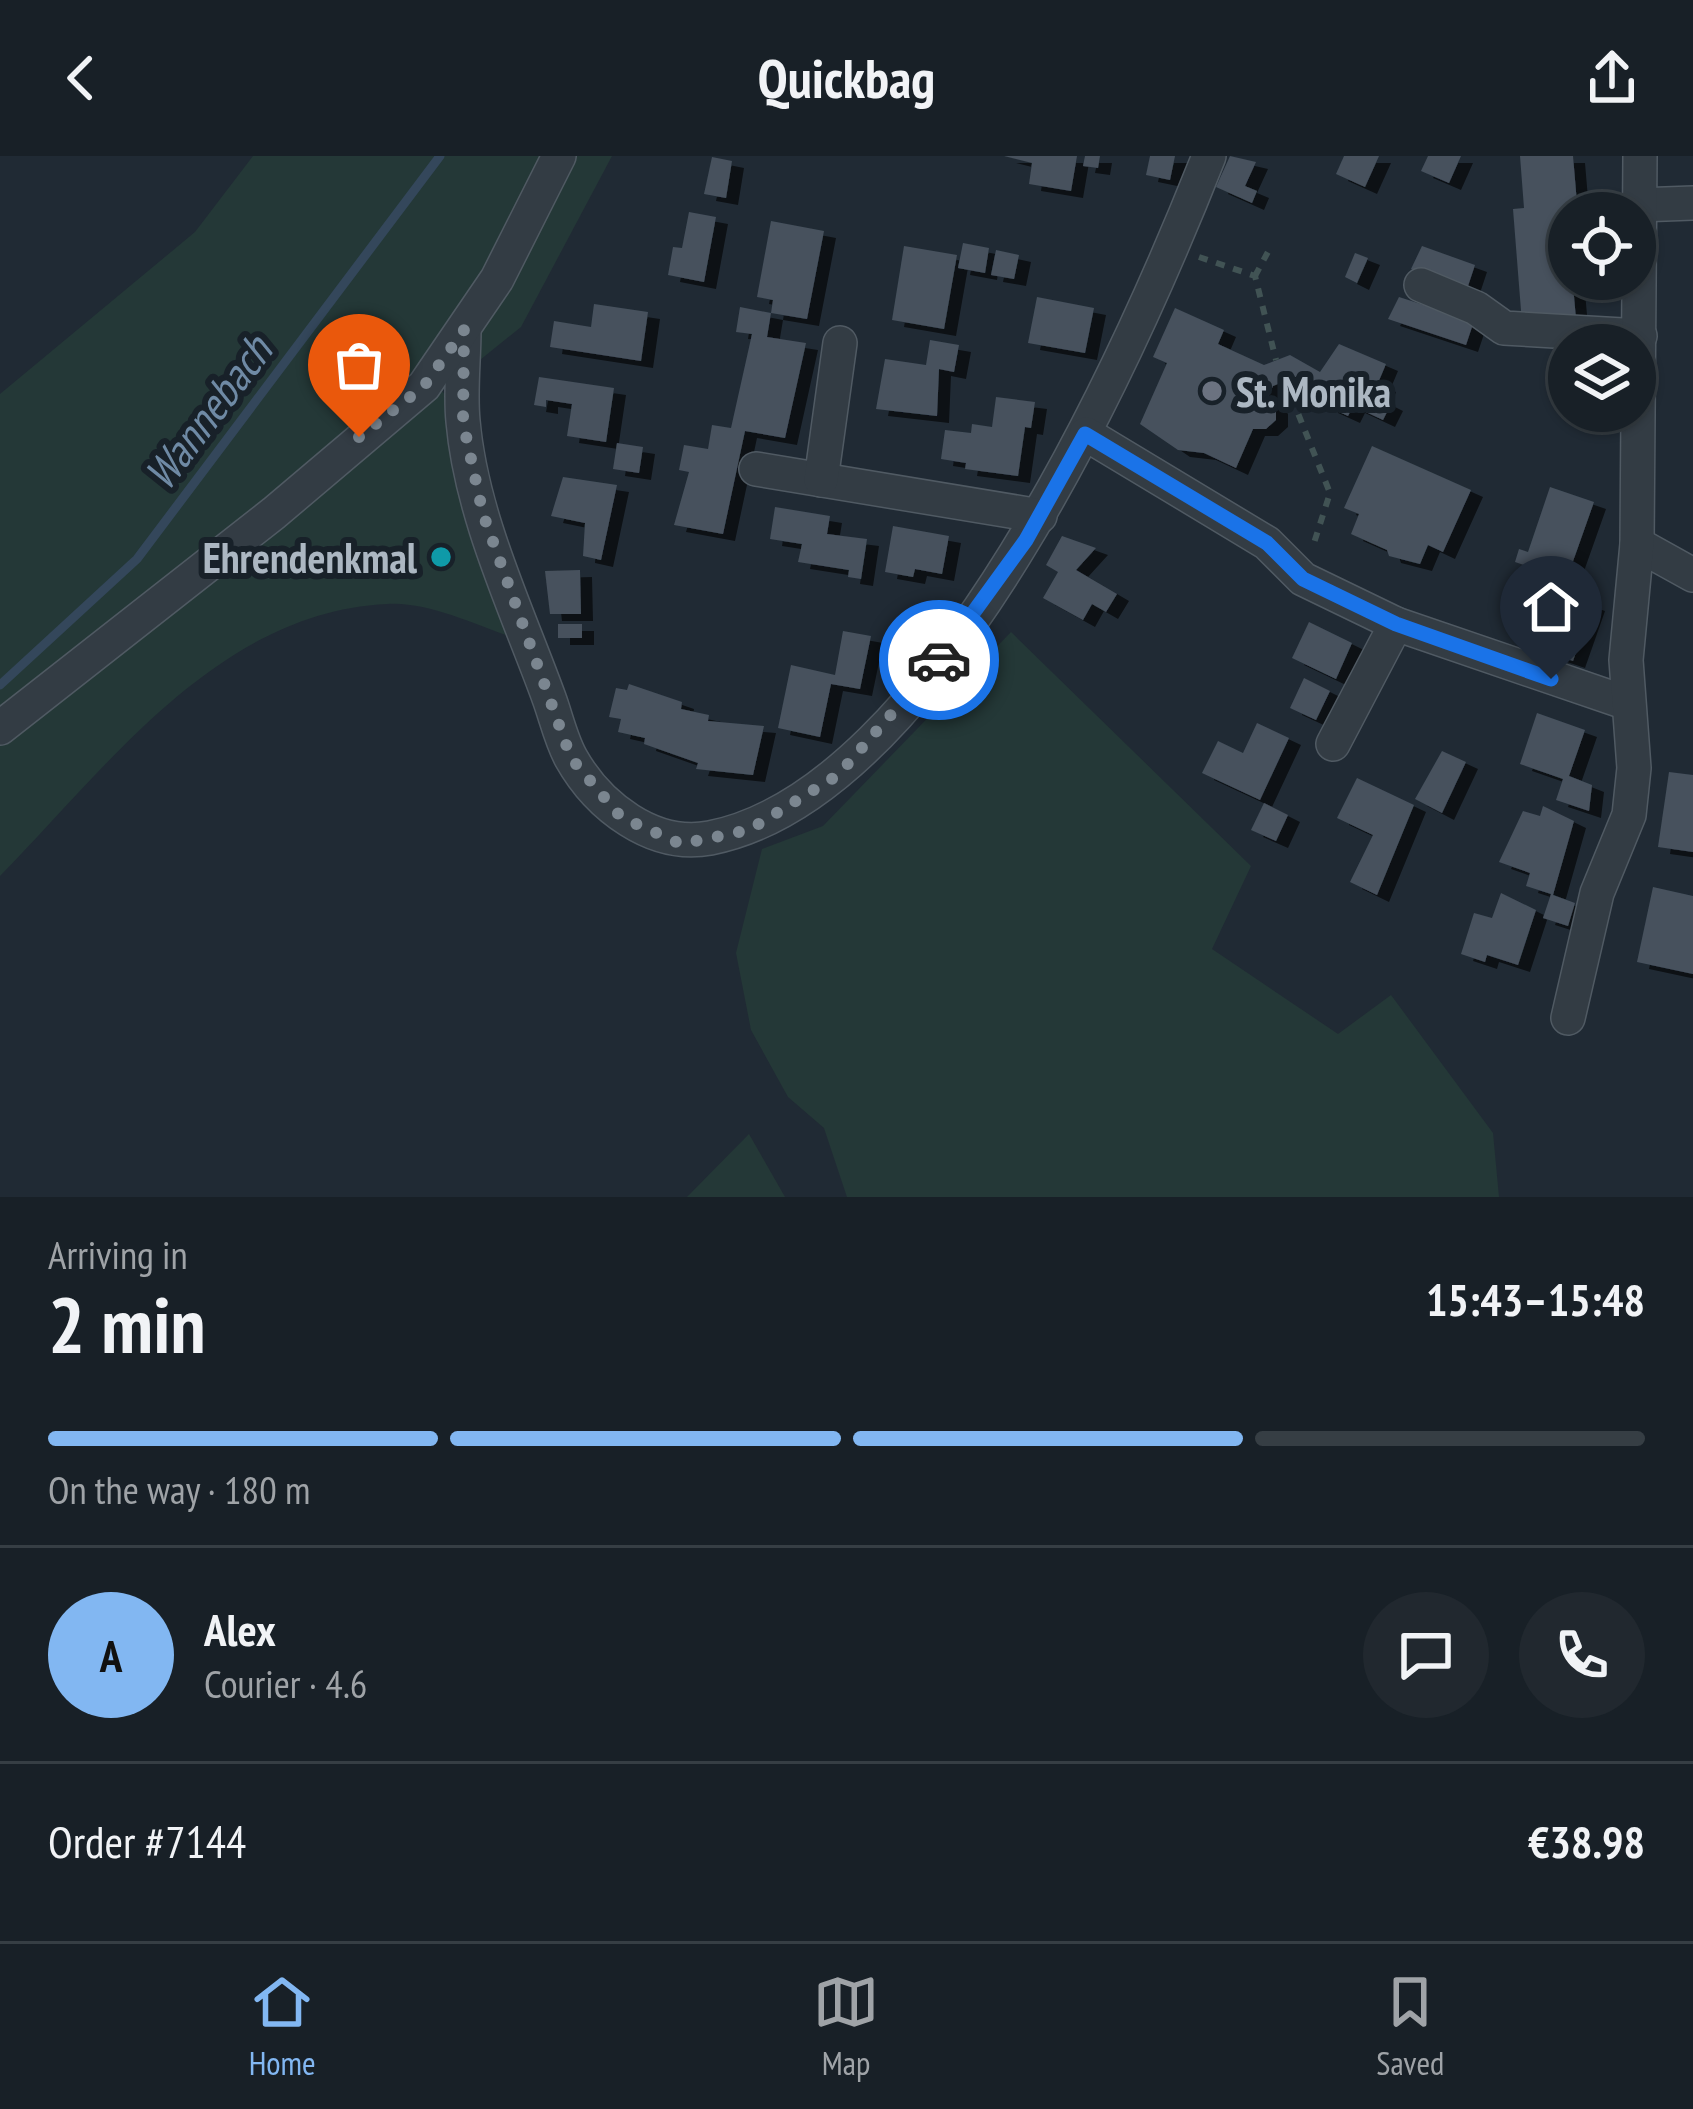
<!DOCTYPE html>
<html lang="en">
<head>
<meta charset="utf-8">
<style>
	:root { --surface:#182027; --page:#21282f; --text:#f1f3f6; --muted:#9fa3a7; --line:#363e44; --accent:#82b7f2 }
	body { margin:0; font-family:"PT Sans Narrow",sans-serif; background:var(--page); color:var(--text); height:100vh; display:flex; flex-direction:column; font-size:45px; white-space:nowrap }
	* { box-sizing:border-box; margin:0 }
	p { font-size:39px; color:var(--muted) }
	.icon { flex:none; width:66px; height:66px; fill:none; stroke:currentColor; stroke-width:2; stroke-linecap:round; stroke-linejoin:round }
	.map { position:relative; height:1041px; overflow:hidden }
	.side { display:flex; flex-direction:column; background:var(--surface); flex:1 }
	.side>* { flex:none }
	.fabs { position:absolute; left:1548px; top:36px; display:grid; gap:24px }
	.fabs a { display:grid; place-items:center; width:108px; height:108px; border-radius:50%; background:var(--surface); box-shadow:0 3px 9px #0004,0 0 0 3px var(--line); font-size:60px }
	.pin { position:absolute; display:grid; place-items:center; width:102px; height:102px; color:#fff; margin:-123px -51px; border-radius:50% 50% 50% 0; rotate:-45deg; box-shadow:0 0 12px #0007 }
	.pin .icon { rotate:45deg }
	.courier { position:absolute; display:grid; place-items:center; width:120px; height:120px; margin:-60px; border:9px solid #1a73e8; border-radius:50%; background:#fff; color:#222; box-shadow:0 3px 15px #0007 }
	.overview em { font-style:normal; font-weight:700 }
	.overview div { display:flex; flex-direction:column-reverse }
	.overview { display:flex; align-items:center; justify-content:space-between; height:204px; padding:0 48px }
	h1 { font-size:78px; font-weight:700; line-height:90px }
	.bar { display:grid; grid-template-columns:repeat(4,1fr); gap:18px 12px; align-content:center; height:144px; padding:0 48px }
	.bar i { height:15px; border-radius:9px; background:var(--line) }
	.bar .on { background:var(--accent) }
	.bar p { grid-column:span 4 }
	.line { display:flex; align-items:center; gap:30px; padding:0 48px; border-top:3px solid var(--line) }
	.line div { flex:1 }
	.round { display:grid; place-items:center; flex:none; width:126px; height:126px; border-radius:63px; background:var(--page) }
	header { display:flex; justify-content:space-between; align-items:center; height:156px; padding:0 48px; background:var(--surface); font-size:54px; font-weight:700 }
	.tabs { display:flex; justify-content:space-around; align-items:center; height:168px; border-top:3px solid var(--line); background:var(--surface); font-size:33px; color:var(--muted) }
	.tabs a { display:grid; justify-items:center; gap:6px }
	.tabs .on { color:var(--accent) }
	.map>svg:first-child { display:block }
	.green { fill:#243837 }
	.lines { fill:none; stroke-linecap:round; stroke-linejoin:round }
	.stream { stroke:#34475b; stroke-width:9 }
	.building { fill:#46515d; filter:url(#shadow) }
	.minor-casing { stroke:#505a63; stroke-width:36 }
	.path { stroke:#415354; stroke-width:6; stroke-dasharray:9 9; stroke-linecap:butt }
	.minor { stroke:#333c44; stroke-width:33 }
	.done { stroke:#7b8690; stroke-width:12; stroke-dasharray:0 21.6 }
	.route { stroke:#1a73e8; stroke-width:15 }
	.worship-dot { fill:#6b7280; stroke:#182129; stroke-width:4.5 }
	.culture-dot { fill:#0f9aa8; stroke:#182129; stroke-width:4.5 }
	.labels { text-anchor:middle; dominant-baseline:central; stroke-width:12; stroke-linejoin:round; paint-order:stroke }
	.poi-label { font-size:42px; font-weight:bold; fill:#acb7c2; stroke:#182129; text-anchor:start }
	.water-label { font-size:45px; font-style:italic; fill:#6f8aa5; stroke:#182129 }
</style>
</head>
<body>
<header><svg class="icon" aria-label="back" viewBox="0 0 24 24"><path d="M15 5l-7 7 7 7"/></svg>Quickbag<svg class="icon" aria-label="share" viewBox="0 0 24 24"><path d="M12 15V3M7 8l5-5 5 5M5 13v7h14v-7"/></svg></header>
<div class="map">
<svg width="1693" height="1041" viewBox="0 0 1693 1041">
	<defs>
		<filter id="shadow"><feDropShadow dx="12" dy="7" stdDeviation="0" flood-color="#0009"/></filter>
	</defs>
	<rect width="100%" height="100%" fill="#202a34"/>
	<g class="green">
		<path d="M253,0H542L491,110L421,210L468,266L520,484C480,471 429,445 387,448C219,456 108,610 0,720V238L195,76Z"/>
		<path d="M573,0H612L521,171L480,204L481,175Z"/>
		<path d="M1011,476L1251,710L1212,793L1338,878L1391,839L1493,977L1499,1041H847L824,972L788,941L751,874L736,797L762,693L823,670Z"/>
		<path d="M749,978L785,1041H687Z"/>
	</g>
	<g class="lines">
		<path class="stream" d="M0,529L137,403L440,0"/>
	</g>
	<g class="building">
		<path d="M1004,0H1077L1071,35L1029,28L1032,7Z"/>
		<path d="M1085,0H1100L1098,12L1083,10Z"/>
		<path d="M1150,0H1175L1170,24L1146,19Z"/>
		<path d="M1230,0L1256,6L1245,30L1257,35L1252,47L1216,31Z"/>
		<path d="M1344,0H1379L1365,31L1336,18Z"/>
		<path d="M1428,0H1461L1449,27L1421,15Z"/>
		<path d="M1520,0H1573L1577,47H1586L1587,57L1567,61L1576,163L1522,167L1513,53L1524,52Z"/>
		<path d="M712,1L732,5L726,42L704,38Z"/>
		<path d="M689,56L716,61L704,126L668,119L673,91L682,92Z"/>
		<path d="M771,65L824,75L807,163L771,157L767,181L806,187L785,282L745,275L723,378L674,369L689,316L679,314L684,289L708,293L712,269L731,272L752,178L736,176L740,151L771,157L773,144L757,141Z"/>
		<path d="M963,87L989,92L985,117L958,112Z"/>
		<path d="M904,90L957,99L944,173L892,164Z"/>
		<path d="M1422,90L1475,109L1467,133L1411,113Z"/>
		<path d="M996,94L1019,99L1014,123L991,119Z"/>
		<path d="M1355,97L1368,102L1357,127L1345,121Z"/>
		<path d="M1037,141L1094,152L1085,197L1028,187Z"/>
		<path d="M1399,141L1474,165L1466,189L1388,163Z"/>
		<path d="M594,148L648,156L641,205L550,191L554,165L591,171Z"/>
		<path d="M1175,152L1224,174L1218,188L1264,209L1290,199L1320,216L1339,188L1386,208L1378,227L1384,229L1379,242L1391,248L1383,264L1353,250L1348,260L1326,250L1330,240L1298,220L1273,230L1268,241L1276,251V264L1266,273H1253L1236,312L1204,297L1178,294L1140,268L1167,207L1153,201Z"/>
		<path d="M930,184L959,189L954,216L939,213L937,260L876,253L885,203L926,209Z"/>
		<path d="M1557,192L1569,196V223L1550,217Z"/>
		<path d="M539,221L614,232L606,286L567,280L572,248L546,244V251L534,249Z"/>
		<path d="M996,241L1035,246L1031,272L1025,271L1018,320L965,313L966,307L941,303L945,274L971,277L972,268L992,271Z"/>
		<path d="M1566,255H1595L1589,267Z"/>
		<path d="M617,287L643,291L639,317L613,313Z"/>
		<path d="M1372,290L1471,334L1443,396L1428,389L1420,408L1389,400L1387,394L1351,378L1359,358L1344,352Z"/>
		<path d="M563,321L617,329L601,404L583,400L585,367L551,360Z"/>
		<path d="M1550,331L1594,346L1571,411L1551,404L1547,417L1515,406L1519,393L1528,396Z"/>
		<path d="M775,351L830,360L827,378L867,383L861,423L848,421L849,414L798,406L802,388L770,383Z"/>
		<path d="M893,370L949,380L942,418L915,413L913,421L885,416Z"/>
		<path d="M1062,380L1096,392L1076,414L1117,438L1106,456L1092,448L1083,464L1043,442L1058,416L1046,409Z"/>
		<path d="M580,414L581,458H550L545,415Z"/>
		<path d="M1537,429L1593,448L1573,505L1517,486Z"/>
		<path d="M1309,466L1352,487L1336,523L1292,502Z"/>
		<rect x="558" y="468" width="24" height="14"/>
		<path d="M843,475L871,480L860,533L831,528L820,581L778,572L791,509L835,519Z"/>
		<path d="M1304,522L1330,535L1316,564L1290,552Z"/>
		<path d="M629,528L682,546L681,553L709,559L708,565L764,570L753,619L696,613L698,607L644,588L645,582L618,576L621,563L609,561L616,532L627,534Z"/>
		<path d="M1537,557L1585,574L1569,620L1592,629L1589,655L1556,644L1563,623L1520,608Z"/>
		<path d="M1257,567L1289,582L1260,644L1202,617L1218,585L1243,597Z"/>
		<path d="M1442,595L1466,606L1442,657L1415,643Z"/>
		<path d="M1669,616L1693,619V696L1658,691Z"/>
		<path d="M1357,622L1414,649L1377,739L1350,726L1373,679L1337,662Z"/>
		<path d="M1264,647L1288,659L1276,685L1251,674Z"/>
		<path d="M1543,650L1574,665L1553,739L1575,747L1568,770L1543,762L1551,738L1526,730L1530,717L1499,706L1523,655L1540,660Z"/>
		<path d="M1653,731L1693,740V818L1637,806Z"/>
		<path d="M1501,737L1536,754L1518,809L1487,799L1485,806L1461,798L1474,757L1492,762Z"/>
	</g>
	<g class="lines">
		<g class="minor-casing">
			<g id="minor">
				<path d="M1638,49L1693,47"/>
				<path d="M1421,129L1476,152L1504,172L1640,180"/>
				<path d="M464,174C464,204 460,235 463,265C471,359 517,454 549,542C556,561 561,584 571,602C598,650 653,693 710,682C936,638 1131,197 1209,0"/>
				<path d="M1086,278L1267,387L1303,423L1396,468L1627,547"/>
				<path d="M756,313L1040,360"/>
				<path d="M821,324L840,187"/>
				<path d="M1637,388L1693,419"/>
				<path d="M0,572L274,357L424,230L497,123L559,0"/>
				<path d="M1333,588L1396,468"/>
				<path d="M1568,862L1597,737L1629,659L1634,612L1626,504L1637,388L1640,0"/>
			</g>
		</g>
		<g class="path">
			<path d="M1199,101L1255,120L1276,204"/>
			<path d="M1255,120L1269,94"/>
			<path d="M1285,225L1330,337L1313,390"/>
		</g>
		<use href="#minor" class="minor"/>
	</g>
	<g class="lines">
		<path class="done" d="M359,281L424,230L464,174L463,266L483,358L571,602L621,661L681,688L749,674L838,619L939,504"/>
		<path class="route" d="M939,504L1026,384L1085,278L1267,387L1303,423L1396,468L1551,523"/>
	</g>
	<circle class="worship-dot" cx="1212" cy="235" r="12"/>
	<circle class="culture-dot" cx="441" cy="401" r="12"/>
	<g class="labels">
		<g class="poi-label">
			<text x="1236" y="235">St. Monika</text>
			<text x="417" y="401" text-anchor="end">Ehrendenkmal</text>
		</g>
		<g class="water-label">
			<text transform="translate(207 256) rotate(-53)">Wannebach</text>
		</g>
	</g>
</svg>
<div class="fabs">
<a><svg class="icon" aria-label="locate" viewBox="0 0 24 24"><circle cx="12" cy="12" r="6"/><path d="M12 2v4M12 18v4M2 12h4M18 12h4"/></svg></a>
<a><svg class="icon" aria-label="layers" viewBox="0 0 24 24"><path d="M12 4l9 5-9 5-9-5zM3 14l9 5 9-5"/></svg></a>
</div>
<div class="pin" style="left:359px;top:281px;background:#ea580c"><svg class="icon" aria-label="bag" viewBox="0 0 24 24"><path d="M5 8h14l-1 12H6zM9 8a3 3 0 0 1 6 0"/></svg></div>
<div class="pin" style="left:1551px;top:523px;background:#1f2937"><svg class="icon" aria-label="home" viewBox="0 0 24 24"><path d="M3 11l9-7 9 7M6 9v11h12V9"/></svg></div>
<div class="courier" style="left:939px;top:504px"><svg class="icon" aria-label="car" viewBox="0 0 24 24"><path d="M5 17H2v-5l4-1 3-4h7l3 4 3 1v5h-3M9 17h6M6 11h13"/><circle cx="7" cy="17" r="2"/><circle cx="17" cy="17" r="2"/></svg></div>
</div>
<section class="side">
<div class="overview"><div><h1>2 min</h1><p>Arriving in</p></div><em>15:43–15:48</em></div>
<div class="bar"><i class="on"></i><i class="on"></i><i class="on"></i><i></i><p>On the way · 180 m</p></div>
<div class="line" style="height:216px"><b class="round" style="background:var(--accent);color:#111">A</b><div><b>Alex</b><p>Courier · 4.6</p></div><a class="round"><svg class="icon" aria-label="chat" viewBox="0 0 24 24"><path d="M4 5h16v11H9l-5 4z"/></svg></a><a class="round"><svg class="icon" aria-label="phone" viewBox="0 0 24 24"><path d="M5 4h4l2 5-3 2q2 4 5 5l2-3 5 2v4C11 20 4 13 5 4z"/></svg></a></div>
<div class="line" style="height:156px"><div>Order #7144</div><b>€38.98</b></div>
</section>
<nav class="tabs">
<a class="on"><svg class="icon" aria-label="home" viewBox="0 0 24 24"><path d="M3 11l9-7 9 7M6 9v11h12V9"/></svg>Home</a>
<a><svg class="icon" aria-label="map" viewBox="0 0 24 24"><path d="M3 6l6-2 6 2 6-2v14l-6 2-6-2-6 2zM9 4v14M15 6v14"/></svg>Map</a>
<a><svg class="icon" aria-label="saved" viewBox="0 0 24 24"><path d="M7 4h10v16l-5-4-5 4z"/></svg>Saved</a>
</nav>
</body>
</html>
